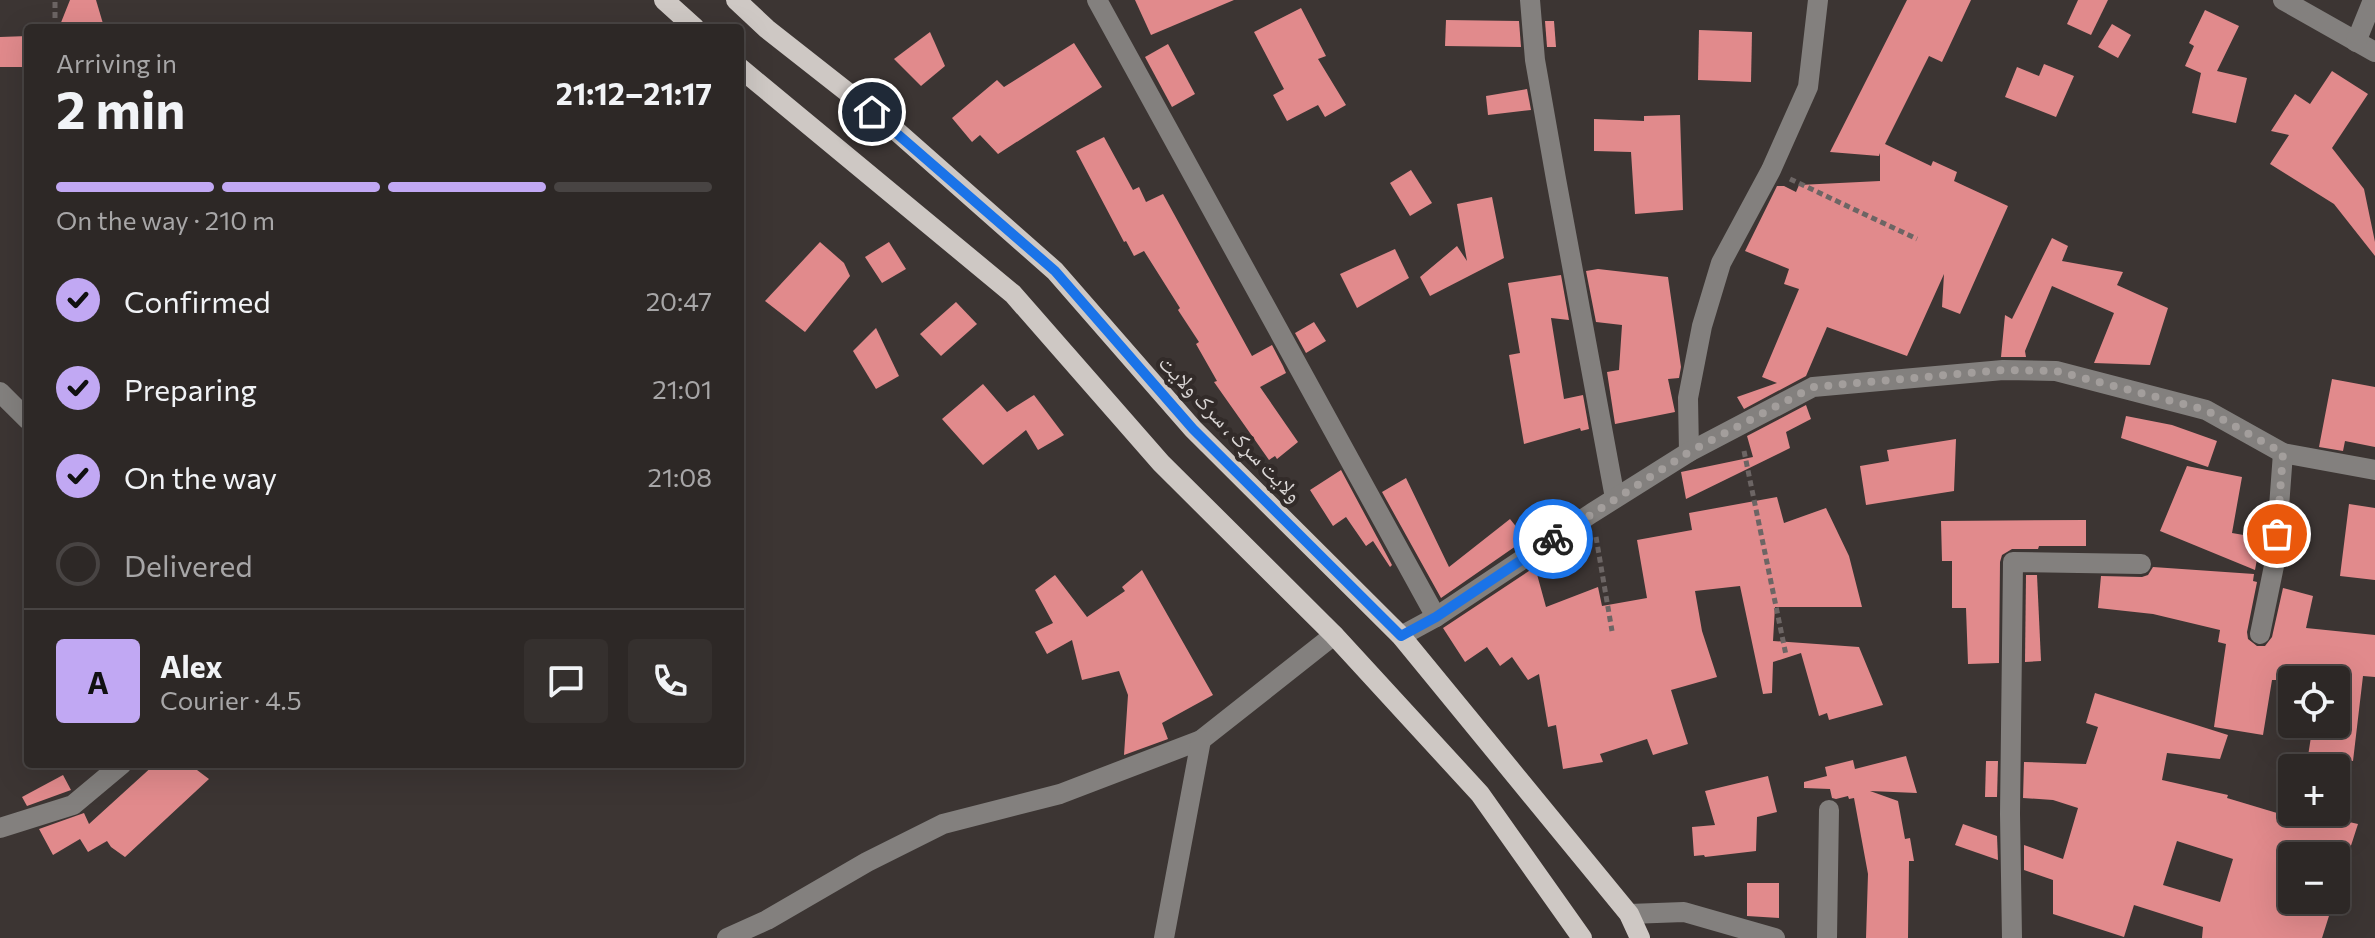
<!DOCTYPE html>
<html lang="en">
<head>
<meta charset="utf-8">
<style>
	:root { --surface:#2d2826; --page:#35302e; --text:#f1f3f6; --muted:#a7a6a7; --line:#484443; --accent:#c1a8f3 }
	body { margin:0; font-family:Commissioner,"Noto Naskh Arabic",sans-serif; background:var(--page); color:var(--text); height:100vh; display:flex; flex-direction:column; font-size:30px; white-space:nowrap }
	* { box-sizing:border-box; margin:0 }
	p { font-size:26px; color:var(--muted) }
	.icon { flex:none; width:44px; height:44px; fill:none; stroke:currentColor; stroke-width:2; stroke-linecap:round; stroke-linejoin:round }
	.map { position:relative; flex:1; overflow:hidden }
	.sheet { position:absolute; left:24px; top:24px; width:720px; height:744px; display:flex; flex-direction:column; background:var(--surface); border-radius:8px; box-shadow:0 8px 32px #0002,0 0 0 2px var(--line) }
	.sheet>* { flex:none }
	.buttons { position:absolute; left:2278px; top:666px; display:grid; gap:16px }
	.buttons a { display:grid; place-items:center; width:72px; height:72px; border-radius:8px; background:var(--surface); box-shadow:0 8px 32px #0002,0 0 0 2px var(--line); font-size:40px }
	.pin { position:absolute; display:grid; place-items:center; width:68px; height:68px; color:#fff; margin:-34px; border:4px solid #fff; border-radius:50%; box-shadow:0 2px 8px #0007 }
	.courier { position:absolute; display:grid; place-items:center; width:80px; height:80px; margin:-40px; border:6px solid #1a73e8; border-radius:50%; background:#fff; color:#222; box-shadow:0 2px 10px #0007 }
	.overview em { font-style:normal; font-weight:700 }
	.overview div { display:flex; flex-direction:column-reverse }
	.overview { display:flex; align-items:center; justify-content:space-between; height:136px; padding:0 32px }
	h1 { font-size:52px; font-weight:700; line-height:60px }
	.bar { display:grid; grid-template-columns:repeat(4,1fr); gap:12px 8px; align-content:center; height:96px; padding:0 32px }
	.bar i { height:10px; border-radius:6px; background:var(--line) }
	.bar .current { background:var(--accent) }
	.bar p { grid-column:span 4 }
	.line { display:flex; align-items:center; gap:20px; padding:0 32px; border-top:2px solid var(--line) }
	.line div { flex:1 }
	.round { display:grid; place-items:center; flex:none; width:84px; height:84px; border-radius:8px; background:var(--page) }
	ol { padding:0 32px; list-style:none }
	li { display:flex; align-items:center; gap:24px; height:88px }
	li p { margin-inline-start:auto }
	li .icon { padding:8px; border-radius:50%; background:var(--accent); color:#111; stroke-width:4 }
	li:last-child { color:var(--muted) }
	li i { width:44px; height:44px; border:4px solid var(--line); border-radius:50% }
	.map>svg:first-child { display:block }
	.building { fill:#e18a8c; fill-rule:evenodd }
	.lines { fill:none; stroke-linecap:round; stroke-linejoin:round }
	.path { stroke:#6c6564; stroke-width:5; stroke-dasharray:6 4; stroke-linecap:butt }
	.minor { stroke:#83807e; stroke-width:20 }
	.major { stroke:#cec8c4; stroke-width:20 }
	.done { stroke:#a39e9c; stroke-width:8; stroke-dasharray:0 14.4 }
	.route { stroke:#1a73e8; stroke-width:10 }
	.labels { text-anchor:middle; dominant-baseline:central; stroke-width:8; stroke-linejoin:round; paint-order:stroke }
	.street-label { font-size:22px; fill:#dad6d5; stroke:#322b29 }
</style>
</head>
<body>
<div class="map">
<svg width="2375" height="938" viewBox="0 0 2375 938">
	<rect width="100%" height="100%" fill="#3c3533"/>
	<g class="building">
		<path d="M70,0H96L104,27L60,25Z"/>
		<path d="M1135,0H1234L1151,35Z"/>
		<path d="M1907,0H1971L1942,62L1929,56L1885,144L1931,166L1933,161L1957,172L1954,181L2008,206L1960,314L1942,307L1944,274L1907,356L1827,327L1806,376L1744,409L1737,397L1777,383L1762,377L1799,289L1784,284L1789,269L1745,251L1777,186H1784L1796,192L1799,185L1880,181V153L1879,156L1830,152Z"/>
		<path d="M2078,0H2108L2091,35L2067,24Z"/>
		<path d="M1301,8L1326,56L1318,59L1346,105L1325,117L1318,105L1287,121L1273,95L1284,89L1254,32Z"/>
		<path d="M2205,10L2239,26L2217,71L2247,78L2236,123L2192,113L2201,73L2185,66L2194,46L2189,43Z"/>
		<path d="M1446,20L1519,21L1521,47L1445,46Z"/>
		<path d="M1545,21H1554L1556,47H1547Z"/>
		<path d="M2112,24L2131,35L2118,58L2098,47Z"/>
		<path d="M1699,30L1752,32L1751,82L1698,80Z"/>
		<path d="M930,32L945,66L921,86L894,59Z"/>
		<path d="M28,36V67H0V37Z"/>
		<path d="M1074,43L1102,87L998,154L980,135L972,142L952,118L997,80L1004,87Z"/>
		<path d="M1168,44L1195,94L1172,107L1145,57Z"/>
		<path d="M2044,64L2074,76L2056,117L2005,97L2017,67L2039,76Z"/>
		<path d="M2332,71L2368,94L2332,148L2364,189L2375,242V256L2334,204L2270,164L2289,135L2271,131L2295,94L2310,104Z"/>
		<path d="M1527,89L1531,110L1488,115L1486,96Z"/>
		<path d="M1680,115L1683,210L1635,214L1631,152L1594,151V119L1644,121V116Z"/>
		<path d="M1104,137L1133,190L1139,187L1146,202L1163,194L1252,356L1272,345L1283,366L1286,373L1260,387L1298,442L1277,459L1275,456L1269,460L1214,382L1217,381L1196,344L1199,342L1178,310L1180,308L1144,251L1134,256L1126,241L1124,242L1076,151Z"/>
		<path d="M1411,170L1432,203L1410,216L1390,183Z"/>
		<path d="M1492,197L1504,258L1430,296L1420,277L1457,246L1467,261L1457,204Z"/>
		<path d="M2052,238L2068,246L2062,261L2123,272L2117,285L2168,308L2150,365L2094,363L2114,313L2052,286L2025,351L2026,357H2001L2005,315L2012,319Z"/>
		<path d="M820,242L844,263L850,276L805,332L765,301Z"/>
		<path d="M889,242L906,269L882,283L865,257Z"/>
		<path d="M1395,249L1409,278L1357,308L1340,274Z"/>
		<path d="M1598,269L1668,277L1681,367L1679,378L1668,379L1675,412L1615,424L1607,372L1619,370L1622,325L1596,322L1586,271Z"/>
		<path d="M1561,275L1569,320L1551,318L1564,399L1583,395L1589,429L1581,431L1580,428L1524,444L1509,355L1520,353L1508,283Z"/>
		<path d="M956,302L977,324L941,356L920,334Z"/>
		<path d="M1314,322L1326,341L1306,353L1295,333Z"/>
		<path d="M876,328L899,376L876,389L853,351Z"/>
		<path d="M2332,379L2375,387V447L2345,441L2343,451L2319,447Z"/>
		<path d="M983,384L1007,412L1034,395L1064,435L1038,450L1026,430L983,465L942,419Z"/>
		<path d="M1806,405L1811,419L1786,432L1790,448L1686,499L1681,472L1753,457L1747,436Z"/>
		<path d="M2126,416L2172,425L2217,441L2208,467L2121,438Z"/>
		<path d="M1956,439L1954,491L1866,505L1860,466L1889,461L1887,450Z"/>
		<path d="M2187,466L2242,477L2232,533L2261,538L2255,570L2160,531Z"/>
		<path d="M1341,470L1392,565L1390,567L1373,541L1366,546L1346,517L1333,526L1310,490Z"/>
		<path d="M1406,478L1449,567L1510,519L1526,539L1441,598L1382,492Z"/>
		<path d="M1777,497L1784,523L1826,508L1849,556L1862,607H1775L1773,641L1859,647L1883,705L1829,720L1827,713L1819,716L1801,653L1773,662L1772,693L1763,694L1740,586L1695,591L1702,631L1717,677L1671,690L1688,744L1653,755L1647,739L1600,754L1603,762L1563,769L1556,725L1548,727L1539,674L1528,680L1512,657L1500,666L1487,647L1465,662L1443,628L1535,567L1546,607L1598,587L1602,606L1647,598L1637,540L1692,530L1689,513Z"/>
		<path d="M2349,504L2375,508V580L2340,576Z"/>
		<path d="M2086,520V546H2039L2038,549H2012L2002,555L2000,562L1999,663L1968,664L1966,608H1952V561H1942L1941,521Z"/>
		<path d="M2153,567L2254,574L2253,581L2257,582L2247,632L2248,639L2257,646H2265L2272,637L2283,588L2313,596L2306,628L2375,635V677L2363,676L2353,761L2308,756L2313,724H2336V680H2272L2263,735L2214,727L2226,644L2218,642L2220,630L2153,614L2098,608L2101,576L2142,577L2148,575Z"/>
		<path d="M1142,570L1213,695L1162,723L1168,739L1124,755L1128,695L1119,671L1082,680L1072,640L1047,654L1035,632L1053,623L1035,590L1055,575L1087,617L1125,591L1122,587Z"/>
		<path d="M2026,575H2037L2041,661L2025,662Z"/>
		<path d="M2095,693L2228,735L2220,759L2167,753L2162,780L2228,795L2227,798L2287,816V808L2292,809V812H2305L2358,824L2336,892V856H2292V900H2334L2322,938H2202L2203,927L2134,905L2124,937L2053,914V880L2024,870V845L2063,859L2078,808L2053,800L2023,798L2024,762L2086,764L2098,727L2086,723ZM2177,841L2233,859L2220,902L2163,885Z"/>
		<path d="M1906,756L1917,793L1870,791L1898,801L1905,839L1910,838L1914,861H1909L1908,938H1866L1868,874L1854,798L1849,799L1848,796L1836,799L1832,798L1830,789L1804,788V782L1827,776L1825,767L1853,760L1855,769Z"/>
		<path d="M1986,761H1998L1997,797H1985Z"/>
		<path d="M155,764H189L209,779L125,857L111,847L107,841L88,852L80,839L53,855L39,829L84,813L89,824Z"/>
		<path d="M63,775L71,790L27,806L22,797Z"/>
		<path d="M1768,776L1777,812L1757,817L1756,851L1705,857L1704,855L1694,856L1692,827L1715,825L1705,791Z"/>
		<path d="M1963,824L1997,836L1998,860L1955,845Z"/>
		<path d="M1747,883H1779V918L1747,916Z"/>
	</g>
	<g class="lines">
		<g class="path">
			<path d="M55,28V0"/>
			<path d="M1790,179L1917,239"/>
			<path d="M1744,451L1786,655"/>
			<path d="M1596,537L1612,631"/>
		</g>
		<g class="minor">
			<path d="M1097,0L1436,617"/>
			<path d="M1530,0L1535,60L1556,179L1615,498"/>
			<path d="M2283,0L2375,52"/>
			<path d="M2356,42L2373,0"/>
			<path d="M0,392L28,420"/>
			<path d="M1689,452L1688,398L1702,326L1721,263L1771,170L1808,87L1818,0"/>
			<path d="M2260,634L2275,561L2283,453"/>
			<path d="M1401,636L1436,617L1592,513L1689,452L1813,387L2003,370L2056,371L2206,410L2283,453L2375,470"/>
			<path d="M0,828L73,805L122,764"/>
			<path d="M1629,914L1684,912L1775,938"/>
			<path d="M727,938L767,920L867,862L943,824L1060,794L1201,740L1334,635"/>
			<path d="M1164,938L1201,740"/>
			<path d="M1827,938L1829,810"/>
			<path d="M2012,938L2010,814L2013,562L2141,564"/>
		</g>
		<g class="major">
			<path d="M664,0L695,28"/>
			<path d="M736,0L767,29L893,128L1055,271L1193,429L1401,636L1629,914L1640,938"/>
			<path d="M740,68L1013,294L1161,463L1334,635L1480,794L1582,938"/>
		</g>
	</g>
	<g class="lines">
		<path class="done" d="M1553,539L1689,452L1813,387L2003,370L2056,371L2206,410L2283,453L2277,534"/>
		<path class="route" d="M872,112L1055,271L1193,429L1401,636L1436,617L1553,539"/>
	</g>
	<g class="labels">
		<g class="street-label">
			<text transform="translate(1231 428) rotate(46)">ولایت سړک ، سرک ولایت</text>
		</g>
	</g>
</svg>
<div class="buttons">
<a><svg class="icon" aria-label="locate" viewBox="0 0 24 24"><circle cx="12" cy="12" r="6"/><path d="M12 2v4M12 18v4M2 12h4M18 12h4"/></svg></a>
<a>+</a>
<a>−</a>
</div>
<div class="pin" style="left:2277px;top:534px;background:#ea580c"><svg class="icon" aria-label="bag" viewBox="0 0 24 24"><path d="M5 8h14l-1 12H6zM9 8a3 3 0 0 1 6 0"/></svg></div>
<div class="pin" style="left:872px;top:112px;background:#1f2937"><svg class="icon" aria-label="home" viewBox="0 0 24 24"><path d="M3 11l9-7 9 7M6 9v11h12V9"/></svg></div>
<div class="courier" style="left:1553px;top:539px"><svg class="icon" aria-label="bike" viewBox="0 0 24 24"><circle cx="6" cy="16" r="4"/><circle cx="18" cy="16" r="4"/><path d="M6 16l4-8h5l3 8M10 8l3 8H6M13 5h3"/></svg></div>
<section class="sheet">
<div class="overview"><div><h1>2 min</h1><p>Arriving in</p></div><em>21:12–21:17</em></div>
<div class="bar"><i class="current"></i><i class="current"></i><i class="current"></i><i></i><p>On the way · 210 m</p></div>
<ol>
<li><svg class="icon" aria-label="check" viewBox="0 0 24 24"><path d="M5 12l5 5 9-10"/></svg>Confirmed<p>20:47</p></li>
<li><svg class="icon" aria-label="check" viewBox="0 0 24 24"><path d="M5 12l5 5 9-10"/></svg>Preparing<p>21:01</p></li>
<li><svg class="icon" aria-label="check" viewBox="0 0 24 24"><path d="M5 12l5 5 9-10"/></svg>On the way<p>21:08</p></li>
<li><i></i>Delivered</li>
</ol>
<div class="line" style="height:144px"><b class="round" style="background:var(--accent);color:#111">A</b><div><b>Alex</b><p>Courier · 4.5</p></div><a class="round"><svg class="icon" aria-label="chat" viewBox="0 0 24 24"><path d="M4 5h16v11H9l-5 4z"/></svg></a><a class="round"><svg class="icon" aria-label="phone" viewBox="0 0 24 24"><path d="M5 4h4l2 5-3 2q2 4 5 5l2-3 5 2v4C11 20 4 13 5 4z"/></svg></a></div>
</section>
</div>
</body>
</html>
